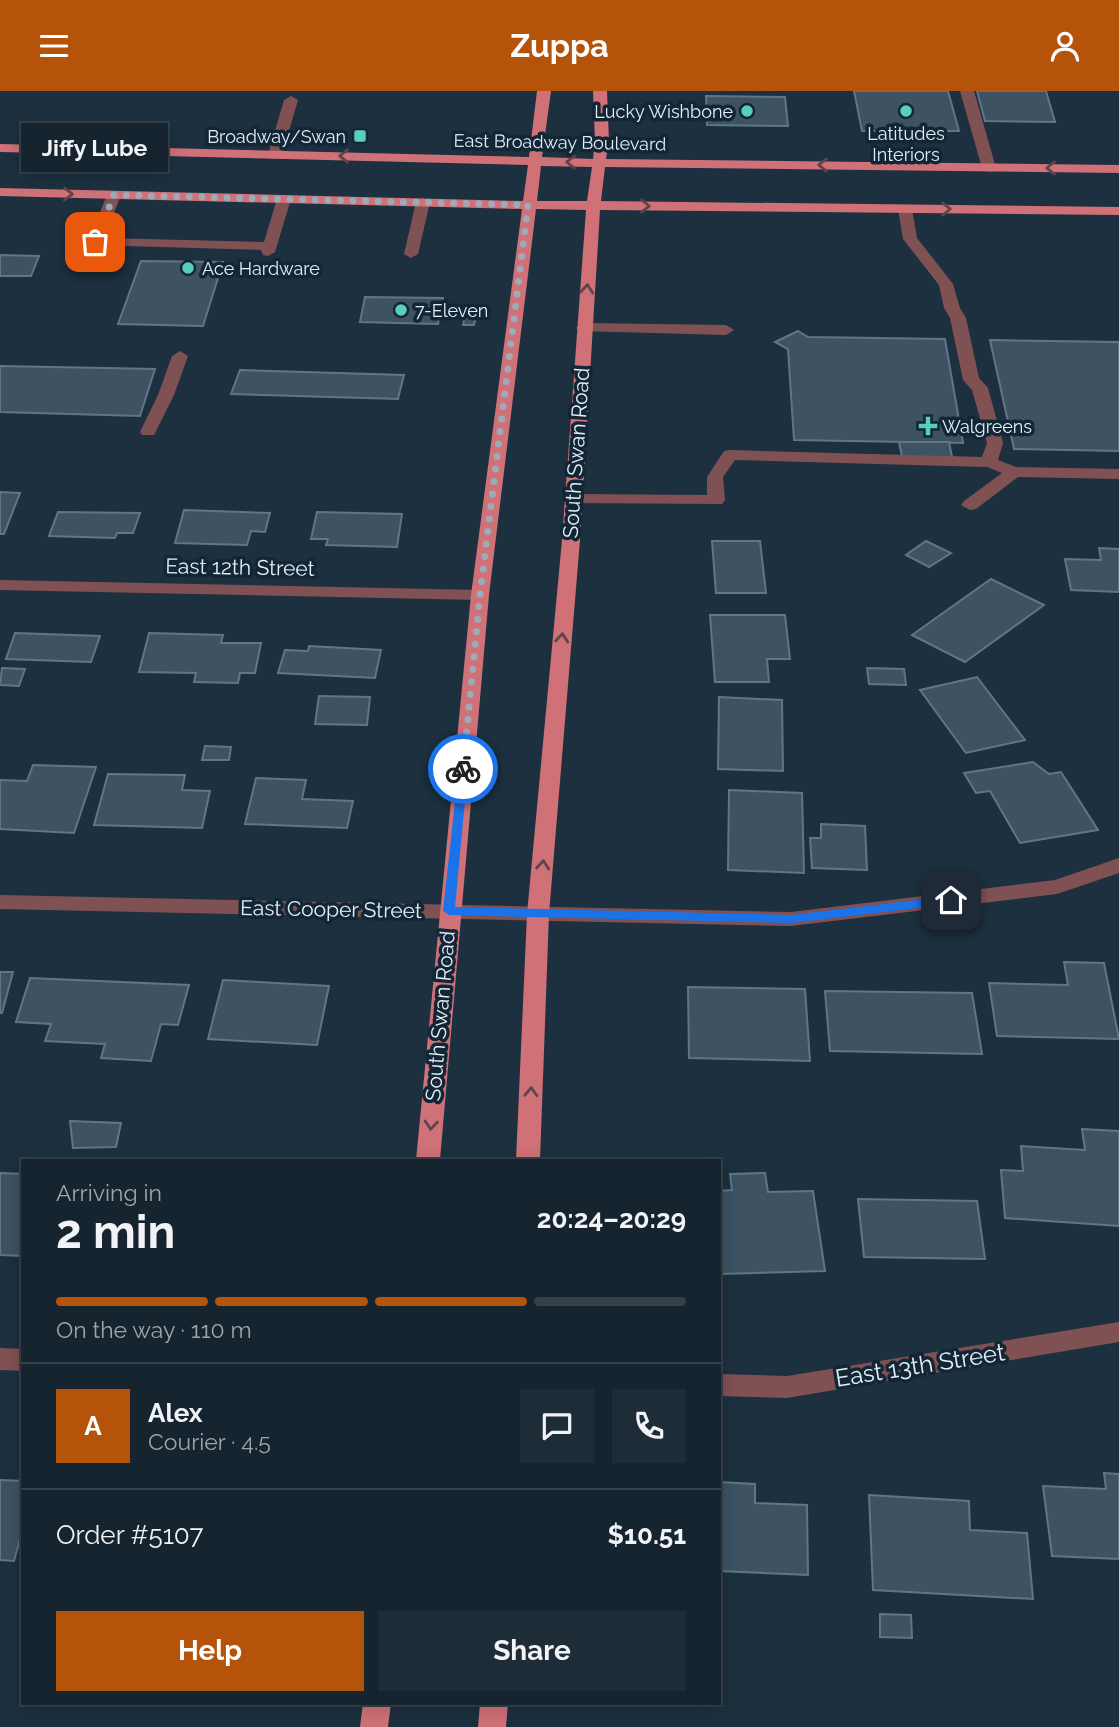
<!DOCTYPE html>
<html lang="en">
<head>
<meta charset="utf-8">
<style>
	:root { --surface:#15242f; --page:#1e2c37; --text:#f1f3f6; --muted:#9da4aa; --line:#34414b; --accent:#b45309 }
	body { margin:0; font-family:Raleway,sans-serif; background:var(--page); color:var(--text); height:100vh; display:flex; flex-direction:column; font-size:26px; white-space:nowrap }
	* { box-sizing:border-box; margin:0 }
	p { font-size:23px; color:var(--muted) }
	.icon { flex:none; width:38px; height:38px; fill:none; stroke:currentColor; stroke-width:2; stroke-linecap:round; stroke-linejoin:round }
	.map { position:relative; flex:1; overflow:hidden }
	.side { position:absolute; left:21px; top:1068px; width:700px; height:546px; display:flex; flex-direction:column; background:var(--surface); border-radius:0px; box-shadow:0 4px 18px #0003,0 0 0 2px var(--line) }
	.side>* { flex:none }
	.pin { position:absolute; display:grid; place-items:center; width:60px; height:60px; color:#fff; margin:-30px; border-radius:14px; box-shadow:0 4px 10px #0006 }
	.courier { position:absolute; display:grid; place-items:center; width:70px; height:70px; margin:-35px; border:5px solid #1a73e8; border-radius:50%; background:#fff; color:#222; box-shadow:0 2px 9px #0007 }
	.bubble { position:absolute; height:49px; border-radius:0px; background:var(--surface); box-shadow:0 4px 18px #0003,0 0 0 2px var(--line); font-size:23px; font-weight:700; line-height:49px; text-align:center }
	.head em { font-style:normal; font-weight:700 }
	.head div { display:flex; flex-direction:column-reverse }
	.head { display:flex; align-items:center; justify-content:space-between; height:119px; padding:0 35px }
	h1 { font-size:46px; font-weight:700; line-height:52px }
	.bar { display:grid; grid-template-columns:repeat(4,1fr); gap:10px 7px; align-content:center; height:84px; padding:0 35px }
	.bar i { height:9px; border-radius:5px; background:var(--line) }
	.bar .on { background:var(--accent) }
	.bar p { grid-column:span 4 }
	.line { display:flex; align-items:center; gap:18px; padding:0 35px; border-top:2px solid var(--line) }
	.line div { flex:1 }
	.round { display:grid; place-items:center; flex:none; width:74px; height:74px; border-radius:0px; background:var(--page) }
	.primary-button { display:flex; gap:14px; margin-top:auto; padding:14px 35px }
	.primary-button a { flex:1; height:80px; border-radius:0px; background:var(--accent); color:#fff; font-size:28px; font-weight:700; line-height:80px; text-align:center }
	.primary-button a+a { background:var(--page); color:var(--text) }
	header { display:flex; justify-content:space-between; align-items:center; height:91px; padding:0 35px; background:var(--accent); color:#fff; font-size:32px; font-weight:700 }
	.map>svg:first-child { display:block }
	.building { fill:#3d5262; stroke:#607687; stroke-width:2 }
	.lines { fill:none; stroke-linecap:round; stroke-linejoin:round }
	.lane { fill:#805153; fill-rule:evenodd }
	.street { fill:#805153; fill-rule:evenodd }
	.primary { fill:#cf7177; fill-rule:evenodd }
	.oneway { stroke:#5e444f }
	.route { fill:#1a73e8 }
	.done { stroke:#9cabb7; stroke-width:7; stroke-dasharray:0 12.6 }
	.poi-dot { fill:#5acebc; stroke:#122635; stroke-width:2.5 }
	.labels { text-anchor:middle; dominant-baseline:central; stroke-width:7; stroke-linejoin:round; paint-order:stroke }
	.far-poi-label { font-size:18px; fill:#e1edf7; stroke:#122635; text-anchor:start }
	.far-street-label { font-size:18px; fill:#e1edf7; stroke:#122635 }
	.street-label { font-size:21px; fill:#e1edf7; stroke:#122635 }
	.near-street-label { font-size:24px; fill:#e1edf7; stroke:#122635 }
</style>
</head>
<body>
<header><svg class="icon" aria-label="menu" viewBox="0 0 24 24"><path d="M4 6h16M4 12h16M4 18h16"/></svg>Zuppa<svg class="icon" aria-label="person" viewBox="0 0 24 24"><circle cx="12" cy="8" r="4"/><path d="M4 21q1-7 8-7t8 7"/></svg></header>
<div class="map">
<svg width="1119" height="1636" viewBox="0 0 1119 1636">
	<rect width="100%" height="100%" fill="#1c303f"/>
	<g class="building">
		<path d="M854,0H948L959,40H862Z"/>
		<path d="M977,0H1046L1055,31L985,30Z"/>
		<path d="M706,5L785,6L788,35L707,34Z"/>
		<path d="M0,164L39,165L31,185H0Z"/>
		<path d="M141,170L223,171L203,235L118,233Z"/>
		<path d="M365,206L443,207L438,233L360,231Z"/>
		<path d="M466,219H477L474,234H463Z"/>
		<path d="M798,240L808,246L945,248L963,352L794,349L788,258L775,251Z"/>
		<path d="M990,249L1119,251V360L1014,358Z"/>
		<path d="M0,275L155,278L140,325L0,321Z"/>
		<path d="M240,279L404,284L398,308L231,303Z"/>
		<path d="M899,351H949L952,366H902Z"/>
		<path d="M0,401L20,402L4,443H0Z"/>
		<path d="M184,419L270,422L265,441L251,440L247,454L175,452Z"/>
		<path d="M58,421L140,422L133,442H117L115,447L49,445Z"/>
		<path d="M317,421L402,423L397,456L326,454L328,448H311Z"/>
		<path d="M712,450H760L766,502H716Z"/>
		<path d="M926,450L951,462L929,476L906,464Z"/>
		<path d="M1099,457L1119,458V501L1071,499L1065,468L1101,469Z"/>
		<path d="M991,488L1044,514L965,571L912,544Z"/>
		<path d="M710,524H785L790,568H767L769,591H715Z"/>
		<path d="M15,542L100,545L91,571L6,568Z"/>
		<path d="M149,542L223,544L221,552H261L255,582H240L238,592L194,591L196,582L139,581Z"/>
		<path d="M309,555L381,559L375,587L278,582L285,559L308,560Z"/>
		<path d="M2,577L25,578L19,595L0,594Z"/>
		<path d="M867,577L904,578L906,594L869,593Z"/>
		<path d="M977,586L1025,649L966,662L920,599Z"/>
		<path d="M319,605L370,606L367,634L315,633Z"/>
		<path d="M719,606L782,609L783,680L718,678Z"/>
		<path d="M205,655L231,656L229,669H202Z"/>
		<path d="M1033,671L1049,683L1061,681L1098,739L1020,752L990,700L976,702L964,682Z"/>
		<path d="M33,674L96,676L74,742L0,738V689L27,690Z"/>
		<path d="M108,683L185,684L182,699L210,700L202,737L94,734Z"/>
		<path d="M256,687L306,689L302,708L353,710L347,737L245,733Z"/>
		<path d="M729,699L802,702L804,782L728,779Z"/>
		<path d="M821,733L865,735L867,779L812,777L810,747H821Z"/>
		<path d="M1064,871L1104,872L1119,948L997,945L989,892L1068,894Z"/>
		<path d="M0,881H13L2,922H0Z"/>
		<path d="M30,887L189,894L178,934L161,933L151,970L101,967L105,953L45,950L51,933L16,931Z"/>
		<path d="M223,889L329,895L317,954L208,948Z"/>
		<path d="M688,896L805,898L810,970L689,967Z"/>
		<path d="M825,900L972,902L982,963L830,960Z"/>
		<path d="M70,1030L121,1032L116,1056L73,1057Z"/>
		<path d="M1082,1038L1119,1040V1135L1005,1127L1001,1079L1023,1080L1021,1055L1085,1059Z"/>
		<path d="M0,1082L23,1083V1165L0,1164Z"/>
		<path d="M765,1082L768,1101L813,1100L825,1180L719,1183V1100L732,1099L730,1083Z"/>
		<path d="M858,1108L977,1110L985,1168L864,1166Z"/>
		<path d="M1104,1382L1119,1383V1468L1052,1465L1043,1395L1106,1398Z"/>
		<path d="M0,1389L23,1390V1437L14,1470L0,1469Z"/>
		<path d="M719,1391L755,1393V1412L807,1414L808,1484L719,1480Z"/>
		<path d="M869,1404L969,1410L970,1439L1027,1442L1033,1508L873,1499Z"/>
		<path d="M880,1523L911,1524L912,1547L880,1546Z"/>
	</g>
	<g class="lines">
		<g class="lane">
			<path d="M960,0H974L996,77L994,80L989,81L982,77Z"/>
			<path d="M291,5L298,9L282,64L275,68L270,67L268,64L284,9Z"/>
			<path d="M114,100L121,104L104,147L264,151L277,108L284,104L291,108L275,161L268,165L263,164L261,159L90,154L88,151L107,104Z"/>
			<path d="M423,107L430,111L418,163L411,167L404,163L416,111Z"/>
			<path d="M905,114L912,118L917,147L953,193L960,217L966,227L979,287L988,297L1003,352L998,369L1016,376L1119,378V388L1018,386L976,418L970,419L961,414L964,410L1002,382L987,376L735,369L723,386L725,409L722,413L568,412L565,408L568,404L574,403L707,404V386L724,360L730,359L982,366L987,352L972,299L963,289L950,227L944,217L939,194L903,148L898,118Z"/>
			<path d="M584,232L726,234L734,239L726,244L579,240L576,237L579,234Z"/>
			<path d="M180,260L188,265L174,304L154,344H142L140,341L158,304L172,265Z"/>
		</g>
		<g class="street">
			<path d="M0,489L480,499L489,504L480,509L0,499Z"/>
			<path d="M1119,767V782L1057,803L791,835L0,818V804L791,821L1055,789Z"/>
			<path d="M1119,1231V1251L787,1307L719,1305V1283L787,1285Z"/>
			<path d="M0,1257L23,1258V1280L0,1279Z"/>
		</g>
		<g class="primary">
			<path d="M537,0H551L542,66L593,68L595,50L593,0H607L609,50L606,68L1119,74V82L605,76L601,110L1119,116V124L600,119L580,449L549,823L540,1069H516L527,823L562,449L586,119L536,118L489,504L440,1069H416L471,504L522,118L0,105V97L523,110L528,74L0,61V53L529,66ZM541,75L592,76L587,110H537Z"/>
			<path d="M363,1612H391L388,1636H360Z"/>
			<path d="M480,1612H508L506,1636H478Z"/>
		</g>
	</g>
	<defs><path id="oneway-chevron" d="M-2-3.5L2.5 0L-2 3.5" fill="none" stroke-width="1.6" stroke-linecap="round" stroke-linejoin="round" transform="scale(1.75)"/></defs>
	<g class="oneway">
		<use href="#oneway-chevron" transform="translate(344 65) rotate(-179)"/>
		<use href="#oneway-chevron" transform="translate(571 71) rotate(-179)"/>
		<use href="#oneway-chevron" transform="translate(823 74) rotate(-179)"/>
		<use href="#oneway-chevron" transform="translate(1051 77) rotate(-180)"/>
		<use href="#oneway-chevron" transform="translate(68 103) rotate(1)"/>
		<use href="#oneway-chevron" transform="translate(645 115) rotate(1)"/>
		<use href="#oneway-chevron" transform="translate(946 118)"/>
		<use href="#oneway-chevron" transform="translate(587 198) rotate(-85)"/>
		<use href="#oneway-chevron" transform="translate(562 547) rotate(-85)"/>
		<use href="#oneway-chevron" transform="translate(543 774) rotate(-85)"/>
		<use href="#oneway-chevron" transform="translate(531 1001) rotate(-88)"/>
		<use href="#oneway-chevron" transform="translate(431 1034) rotate(95)"/>
	</g>
	<path class="route" d="M459,675L468,678L455,816L791,824L951,805L956,809L951,813L791,832L449,824L443,820Z"/>
	<g class="lines">
		<path class="done" d="M95,151L114,104L528,114L480,504L463,678"/>
	</g>
	<g class="poi-dot">
		<circle cx="747" cy="20" r="7"/>
		<circle cx="906" cy="20" r="7"/>
		<rect x="353" y="38" width="14" height="14" rx="3.5"/>
		<circle cx="188" cy="177" r="7"/>
		<circle cx="401" cy="219" r="7"/>
		<path d="M924.5 324.5h7v7h7v7h-7v7h-7v-7h-7v-7h7z"/>
	</g>
	<g class="labels">
		<g class="far-poi-label">
			<text x="733" y="20" text-anchor="end">Lucky Wishbone</text>
			<text x="906" y="42" text-anchor="middle">Latitudes<tspan x="906" dy="21">Interiors</tspan></text>
			<text x="346" y="45" text-anchor="end">Broadway/Swan</text>
			<text x="202" y="177">Ace Hardware</text>
			<text x="415" y="219">7-Eleven</text>
			<text x="942" y="335">Walgreens</text>
		</g>
		<g class="far-street-label">
			<text transform="translate(560 51) rotate(1)">East Broadway Boulevard</text>
		</g>
		<g class="street-label">
			<text transform="translate(576 362) rotate(-86)">South Swan Road</text>
			<text transform="translate(240 476) rotate(1)">East 12th Street</text>
			<text transform="translate(331 818) rotate(1)">East Cooper Street</text>
			<text transform="translate(440 925) rotate(-85)">South Swan Road</text>
		</g>
		<g class="near-street-label">
			<text transform="translate(920 1274) rotate(-9)">East 13th Street</text>
		</g>
	</g>
</svg>
<div class="pin" style="left:95px;top:151px;background:#ea580c"><svg class="icon" aria-label="bag" viewBox="0 0 24 24"><path d="M5 8h14l-1 12H6zM9 8a3 3 0 0 1 6 0"/></svg></div>
<div class="pin" style="left:951px;top:809px;background:#1f2937"><svg class="icon" aria-label="home" viewBox="0 0 24 24"><path d="M3 11l9-7 9 7M6 9v11h12V9"/></svg></div>
<div class="courier" style="left:463px;top:678px"><svg class="icon" aria-label="bike" viewBox="0 0 24 24"><circle cx="6" cy="16" r="4"/><circle cx="18" cy="16" r="4"/><path d="M6 16l4-8h5l3 8M10 8l3 8H6M13 5h3"/></svg></div>
<div class="bubble" style="left:21px;top:32px;width:147px">Jiffy Lube</div>
<section class="side">
<div class="head"><div><h1>2 min</h1><p>Arriving in</p></div><em>20:24–20:29</em></div>
<div class="bar"><i class="on"></i><i class="on"></i><i class="on"></i><i></i><p>On the way · 110 m</p></div>
<div class="line" style="height:126px"><b class="round" style="background:var(--accent);color:#fff">A</b><div><b>Alex</b><p>Courier · 4.5</p></div><a class="round"><svg class="icon" aria-label="chat" viewBox="0 0 24 24"><path d="M4 5h16v11H9l-5 4z"/></svg></a><a class="round"><svg class="icon" aria-label="phone" viewBox="0 0 24 24"><path d="M5 4h4l2 5-3 2q2 4 5 5l2-3 5 2v4C11 20 4 13 5 4z"/></svg></a></div>
<div class="line" style="height:91px"><div>Order #5107</div><b>$10.51</b></div>
<div class="primary-button"><a>Help</a><a>Share</a></div>
</section>
</div>
</body>
</html>
